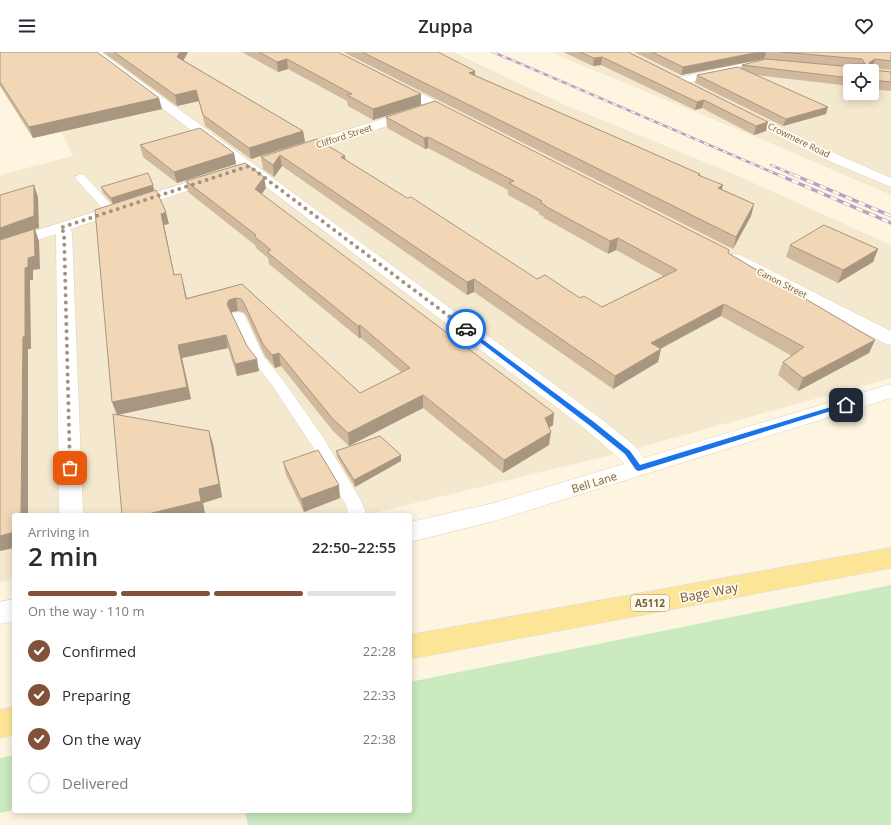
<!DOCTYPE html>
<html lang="en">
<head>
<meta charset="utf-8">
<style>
	:root { --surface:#fff; --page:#f7f7f7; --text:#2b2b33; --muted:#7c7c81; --line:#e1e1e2; --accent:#81513a }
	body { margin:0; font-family:"Open Sans",sans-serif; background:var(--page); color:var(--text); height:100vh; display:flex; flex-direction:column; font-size:15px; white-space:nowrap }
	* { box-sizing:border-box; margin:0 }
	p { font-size:13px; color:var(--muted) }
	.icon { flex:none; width:22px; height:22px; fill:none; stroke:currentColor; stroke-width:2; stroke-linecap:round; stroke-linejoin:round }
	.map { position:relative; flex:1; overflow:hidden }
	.details { position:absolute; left:12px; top:461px; width:400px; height:300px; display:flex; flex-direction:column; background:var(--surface); border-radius:4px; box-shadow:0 2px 10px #0003 }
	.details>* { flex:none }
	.buttons { position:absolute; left:843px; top:12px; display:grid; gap:8px }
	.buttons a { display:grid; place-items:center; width:36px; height:36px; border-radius:4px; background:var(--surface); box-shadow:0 2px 10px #0003; font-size:20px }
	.pin { position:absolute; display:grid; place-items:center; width:34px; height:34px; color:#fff; margin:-17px; border-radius:8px; box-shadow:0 2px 6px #0006 }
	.courier { position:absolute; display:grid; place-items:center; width:40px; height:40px; margin:-20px; border:3px solid #1a73e8; border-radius:50%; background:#fff; color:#222; box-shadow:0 1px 5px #0007 }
	.headline em { font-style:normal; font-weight:600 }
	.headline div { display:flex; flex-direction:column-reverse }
	.headline { display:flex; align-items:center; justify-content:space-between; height:68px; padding:0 16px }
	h1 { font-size:26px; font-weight:600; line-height:30px }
	.bar { display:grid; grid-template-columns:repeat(4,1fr); gap:6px 4px; align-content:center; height:48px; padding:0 16px }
	.bar i { height:5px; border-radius:3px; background:var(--line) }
	.bar .selected { background:var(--accent) }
	.bar p { grid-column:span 4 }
	ol { padding:0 16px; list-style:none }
	li { display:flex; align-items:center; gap:12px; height:44px }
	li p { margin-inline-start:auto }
	li .icon { padding:4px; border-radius:50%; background:var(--accent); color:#fff; stroke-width:4 }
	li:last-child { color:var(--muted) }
	li i { width:22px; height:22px; border:2px solid var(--line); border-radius:50% }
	header { display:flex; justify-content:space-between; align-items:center; height:52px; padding:0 16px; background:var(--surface); font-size:18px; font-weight:600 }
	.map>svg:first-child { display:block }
	.residential { fill:#f4e8cf; fill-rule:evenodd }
	.green { fill:#caeabf }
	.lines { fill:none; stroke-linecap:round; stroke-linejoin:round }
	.lane-casing { stroke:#e1d2bc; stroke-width:1 }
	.street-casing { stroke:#e1d2bc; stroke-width:1 }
	.primary-casing { stroke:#e0dbd7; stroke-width:1 }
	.lane { fill:#fff; fill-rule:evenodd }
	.street { fill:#fff; fill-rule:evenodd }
	.primary { fill:#fde597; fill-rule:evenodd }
	.rail-far1-casing { stroke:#b9a0c5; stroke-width:2.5 }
	.rail-casing { stroke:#b9a0c5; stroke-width:3.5 }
	.rail-far1 { stroke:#fff9e7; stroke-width:1.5; stroke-dasharray:5; stroke-linecap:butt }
	.rail { stroke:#fff9e7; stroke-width:2.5; stroke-dasharray:7; stroke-linecap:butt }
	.wall { fill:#d0b99d }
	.shaded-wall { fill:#a99680 }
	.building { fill:#f2d7b7; stroke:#a99680 }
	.route { fill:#1a73e8 }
	.done { stroke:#a4927d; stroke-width:4; stroke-dasharray:0 7.2 }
	.labels { text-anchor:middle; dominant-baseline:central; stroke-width:3.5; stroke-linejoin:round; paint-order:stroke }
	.far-street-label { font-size:9px; fill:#745d47; stroke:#fff9e7 }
	.shield { fill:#fff9e7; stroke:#9e8c77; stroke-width:1 }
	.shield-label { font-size:10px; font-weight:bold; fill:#745d47 }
	.street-label { font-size:11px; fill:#745d47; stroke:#fff9e7 }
	.near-street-label { font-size:13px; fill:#745d47; stroke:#fff9e7 }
</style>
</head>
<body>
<header><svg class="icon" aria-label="menu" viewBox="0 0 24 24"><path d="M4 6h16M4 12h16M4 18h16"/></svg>Zuppa<svg class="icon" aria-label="heart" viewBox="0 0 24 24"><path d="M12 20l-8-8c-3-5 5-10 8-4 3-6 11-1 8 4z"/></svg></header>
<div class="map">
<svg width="891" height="773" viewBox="0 0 891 773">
	<rect width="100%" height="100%" fill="#fdf5e0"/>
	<g class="residential">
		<path d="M8,0H453L565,53L729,120L891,193V326L611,403L365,463H14V528L0,530V123L73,104L61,79Z"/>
		<path d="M550,0H891V143L756,85ZM850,19H872V41H850Z"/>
	</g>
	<g class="green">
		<path d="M891,533V773H248L245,759H410V630Z"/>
		<path d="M14,703V758L0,761V706Z"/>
	</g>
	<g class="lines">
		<g class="lane-casing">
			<g id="lane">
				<path d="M80,122L84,123L114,156L116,158L114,160H106L76,127L75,125Z"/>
				<path d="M238,260L243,261L245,264L264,305L282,327L323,385L360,447L367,463H349L346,453L311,392L272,333L251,306L231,264L233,261Z"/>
			</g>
		</g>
		<g class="street-casing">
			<g id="street">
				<path d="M88,0H101L600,366L635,394L644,406L891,332V346L494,469L410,490V470L494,451L624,412L619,406L584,376Z"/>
				<path d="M772,8L776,9L778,11L776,13L750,16L679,33L675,32L673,29L675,26L750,10Z"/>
				<path d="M394,28L461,61L462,64L461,67H451L390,35L388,32L390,29Z"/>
				<path d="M741,56L832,100L891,126V135L822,106L736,63L735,60L736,57Z"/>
				<path d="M414,57L419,58L420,61L419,64L299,102L294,103L289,102L287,99L289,96Z"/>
				<path d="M216,121L221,122L223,125L221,128L70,177L72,180L83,463H59L56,182L0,200V190Z"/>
				<path d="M734,202L740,203L891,279V293L884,291L728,211L726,207L728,203Z"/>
				<path d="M14,547V569L0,572V550Z"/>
			</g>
		</g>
		<g class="primary-casing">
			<g id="primary">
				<path d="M891,496V516L410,607V583Z"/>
				<path d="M14,655V683L0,686V658Z"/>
			</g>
		</g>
		<use href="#lane" class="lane"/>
		<use href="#street" class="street"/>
		<use href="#primary" class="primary"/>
		<g class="rail-far1-casing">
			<g id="rail-far1">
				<path d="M493,0L781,124"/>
				<path d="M771,113L796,124"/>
			</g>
		</g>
		<g class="rail-casing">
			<g id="rail">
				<path d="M779,123L891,171"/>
				<path d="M794,123L891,164"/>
			</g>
		</g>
		<use href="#rail-far1" class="rail-far1"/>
		<use href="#rail" class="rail"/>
	</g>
	<g class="wall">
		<path d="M0,0L162,57L33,86L0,34Z"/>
		<path d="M103,0H188L183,8L303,79L305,90L251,107L205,74L199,49L177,54Z"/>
		<path d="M242,0H338L421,53L373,68L348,54L347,49L288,17L278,20Z"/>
		<path d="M343,0H438L475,23L700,122V123L722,137L754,152L751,164L733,197Z"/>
		<path d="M563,0H628L768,70L766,79L754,83L702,56L695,58L601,13L593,14Z"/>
		<path d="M634,0H891V18L874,16V18L891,20V39L872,37V19H850V34L756,23L826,62L783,74L695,31L697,23L741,16L742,13L853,15L764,7L681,23Z"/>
		<path d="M386,65L729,198L728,201L875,288L869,301L798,339L778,323L783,310L792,304L721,264L661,297L658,310L613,337L474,240L467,243L282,114L274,125L263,117L261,105L317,87L345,108L537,227L602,255L663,224L616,198L608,202L544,166V165L539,162V160L508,143V138L428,96L425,97L387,76Z"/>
		<path d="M140,93L234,101L236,112L177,131L143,105Z"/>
		<path d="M186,129L266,136L262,142L553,373L549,376V393L503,421L423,356L349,394L333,379L281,314L275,316L265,304L246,263L243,260L238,259L232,260L231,261L259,319L237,324L228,296L182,306L191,347L118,363L209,379L213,392L222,445L203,451L205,462L202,463H122L117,363L95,158L169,172L164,173L174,223L184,234L187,246L242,232L360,341L401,320L361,286H359L269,212L268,206L256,196L255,193L188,140Z"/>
		<path d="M153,133L154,139L113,152L103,141L101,135Z"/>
		<path d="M790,193L878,197L873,210L838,231L786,205Z"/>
		<path d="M336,399L401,409L355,435L337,405Z"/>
		<path d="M283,410L340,446L304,460L286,423Z"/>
	</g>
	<g class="shaded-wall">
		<path d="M180,0H188L180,15L177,5Z"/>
		<path d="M759,0H766L764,7L681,23L683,15Z"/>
		<path d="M602,5L601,13L593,14L594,6Z"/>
		<path d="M287,7L288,17L278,20L277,10Z"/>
		<path d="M875,7L872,16L869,11Z"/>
		<path d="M475,19V29L469,21Z"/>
		<path d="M196,38L199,49L177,54L175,43Z"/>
		<path d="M421,42V53L373,68V57Z"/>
		<path d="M159,46L162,57L33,86L29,75Z"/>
		<path d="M704,48L702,56L695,58L697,50Z"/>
		<path d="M828,55L826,62L783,74L786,67Z"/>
		<path d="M768,70L766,79L754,83L756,74Z"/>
		<path d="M303,79L305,90L251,107L249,96Z"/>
		<path d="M428,85V96L425,97L424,86Z"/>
		<path d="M234,101L236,112L177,131L174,120Z"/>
		<path d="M280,103L282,114L274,125L273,113Z"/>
		<path d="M345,104L346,115L341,105Z"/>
		<path d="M264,125L266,136L257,148L255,137Z"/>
		<path d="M34,133L38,145L39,176L35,177L39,189L40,217L33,218V228H30L31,297H28V463H21L0,189V176Z"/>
		<path d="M153,133L154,139L113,152L111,146Z"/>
		<path d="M723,133L720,145L718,136Z"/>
		<path d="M754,152L751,164L733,197L736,185Z"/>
		<path d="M166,160L169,172L164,173L177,236L174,223L161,162Z"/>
		<path d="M618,186L616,198L608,202L610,189Z"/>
		<path d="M878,197L873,210L838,231L843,218Z"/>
		<path d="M181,222L184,234L189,259L186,247Z"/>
		<path d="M474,227V240L467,243V230Z"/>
		<path d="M236,246L238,259L232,260L230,265L227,252L229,248Z"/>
		<path d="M724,252L721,264L648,303L651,291Z"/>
		<path d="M360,273L361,286H359L358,274Z"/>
		<path d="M226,283L228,296L182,306L191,347L117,363L112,350L178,293Z"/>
		<path d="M875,288L869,301L798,339L803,326Z"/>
		<path d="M661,297L658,310L613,337L615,324Z"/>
		<path d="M279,301L281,314L275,316L272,303Z"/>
		<path d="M257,307L259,319L237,324L235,312Z"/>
		<path d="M423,343V356L349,394L348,381Z"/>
		<path d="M554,361L553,373L543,379L545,366Z"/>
		<path d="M209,379L213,392L222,445L203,451L205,462L202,463H144L199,437Z"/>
		<path d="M551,380L549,393L503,421L504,408Z"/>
		<path d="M401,403V409L355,435L354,428Z"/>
		<path d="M339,433L340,446L304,460L301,447Z"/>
		<path d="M14,480V496L0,499V484Z"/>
	</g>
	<g class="building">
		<path d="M0,0H97L159,46L29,75L0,30Z"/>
		<path d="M114,0H180L177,5L303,79L249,96L203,63L196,38L175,43Z"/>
		<path d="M259,0H338L421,42L373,57L347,43L352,42L287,7L277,10Z"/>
		<path d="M362,0H438L475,19L469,21L700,122L698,123L723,133L718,136L754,152L736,185Z"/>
		<path d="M580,0H628L768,70L756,74L704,48L697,50L602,5L594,6Z"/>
		<path d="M652,0H759L683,15Z"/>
		<path d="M781,0H891V9L875,7L869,11L873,12L874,18L891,20V30L872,28V19H850V26L742,13L766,7L853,15L854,12H865L862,7Z"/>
		<path d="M738,15L828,55L786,67L697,23Z"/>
		<path d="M435,49L729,198L728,201L875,288L803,326L783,310L804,295L724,252L651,291L661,297L615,324L474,227L467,230L280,103L273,113L261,105L317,87L345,104L341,105L407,146L411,145L537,227L545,223L580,246L584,244L602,255L677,218L618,186L610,189L545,154H546L540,150L542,149L509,131L514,129L428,85L424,86L386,65Z"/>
		<path d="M200,76L234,101L174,120L140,93Z"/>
		<path d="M245,111L264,125L255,137L554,361L545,366L551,380L504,408L423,343L348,381L332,366L279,301L272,303L263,292L244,251L241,247L236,246L229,248L227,252L247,294L257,307L235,312L226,283L178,293L187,335L112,350L95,158L156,138L166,160L161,162L174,223L181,222L186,247L242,232L360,341L410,316L360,273L358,274L267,200L271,198L254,184L256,183L186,129Z"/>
		<path d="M148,121L153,133L111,146L101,135Z"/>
		<path d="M34,133V164L0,176V143Z"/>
		<path d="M824,173L878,197L843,218L790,193Z"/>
		<path d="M34,177L35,204L28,206V215L25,216V284L23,285L21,463H14V480L0,484V188Z"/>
		<path d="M113,362L209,379L219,432L199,437L201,449L144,463H122Z"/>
		<path d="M380,384L401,403L354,428L336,399Z"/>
		<path d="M318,398L339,433L301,447L283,410Z"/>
	</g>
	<path class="route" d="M466,275L594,370L630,399L640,413L844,351L850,353L639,419L636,418L625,402L589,373L464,278L463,277Z"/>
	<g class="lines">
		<path class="done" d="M70,416L64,180L60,176L249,114L466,277"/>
	</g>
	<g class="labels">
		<g class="far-street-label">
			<text transform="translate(344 84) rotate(-18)">Clifford Street</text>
			<text transform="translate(799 88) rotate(26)">Crowmere Road</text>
			<text transform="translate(782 231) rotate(27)">Canon Street</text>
		</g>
		<rect class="shield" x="631" y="543" width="38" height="16" rx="3"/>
		<g class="shield-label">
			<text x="650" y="551">A5112</text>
		</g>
		<g class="street-label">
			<text transform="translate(594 430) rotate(-17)">Bell Lane</text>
		</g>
		<g class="near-street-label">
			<text transform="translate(709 540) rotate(-11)">Bage Way</text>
		</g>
	</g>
</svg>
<div class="buttons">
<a><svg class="icon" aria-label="locate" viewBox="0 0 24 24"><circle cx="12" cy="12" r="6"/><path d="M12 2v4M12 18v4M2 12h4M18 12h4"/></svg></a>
</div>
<div class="pin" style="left:70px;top:416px;background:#ea580c"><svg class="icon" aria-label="bag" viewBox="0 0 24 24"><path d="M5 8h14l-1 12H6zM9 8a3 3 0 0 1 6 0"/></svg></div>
<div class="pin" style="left:846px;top:353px;background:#1f2937"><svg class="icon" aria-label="home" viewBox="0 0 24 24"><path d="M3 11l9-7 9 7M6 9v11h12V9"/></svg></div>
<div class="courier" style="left:466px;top:277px"><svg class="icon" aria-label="car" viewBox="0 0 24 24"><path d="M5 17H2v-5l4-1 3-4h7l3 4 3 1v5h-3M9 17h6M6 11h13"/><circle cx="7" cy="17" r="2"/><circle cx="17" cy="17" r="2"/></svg></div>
<section class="details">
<div class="headline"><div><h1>2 min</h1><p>Arriving in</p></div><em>22:50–22:55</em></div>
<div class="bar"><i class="selected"></i><i class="selected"></i><i class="selected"></i><i></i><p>On the way · 110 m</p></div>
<ol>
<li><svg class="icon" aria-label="check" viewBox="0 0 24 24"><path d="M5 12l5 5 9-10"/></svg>Confirmed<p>22:28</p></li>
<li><svg class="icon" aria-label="check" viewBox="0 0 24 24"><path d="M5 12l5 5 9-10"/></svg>Preparing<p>22:33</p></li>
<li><svg class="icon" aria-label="check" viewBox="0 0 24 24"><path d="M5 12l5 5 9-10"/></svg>On the way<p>22:38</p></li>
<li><i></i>Delivered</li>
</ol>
</section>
</div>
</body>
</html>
